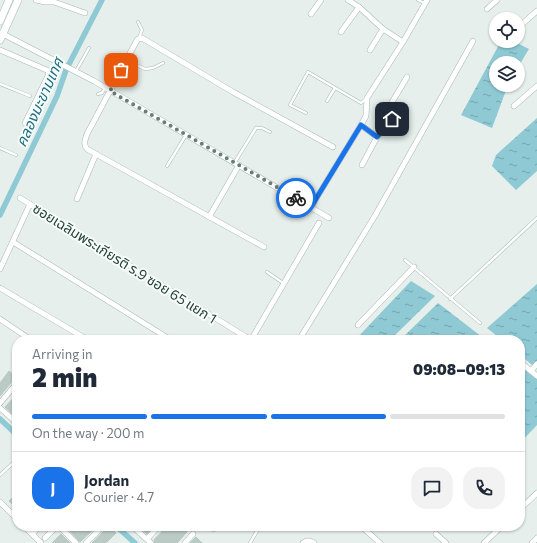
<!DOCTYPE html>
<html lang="en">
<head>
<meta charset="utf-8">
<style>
	:root { --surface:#fff; --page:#f2f2f3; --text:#1f2937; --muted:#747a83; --line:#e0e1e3; --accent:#1a73e8 }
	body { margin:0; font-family:Commissioner,"Noto Sans Thai",sans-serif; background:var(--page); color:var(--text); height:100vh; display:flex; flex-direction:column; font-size:15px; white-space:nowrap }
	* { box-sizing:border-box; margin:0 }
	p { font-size:13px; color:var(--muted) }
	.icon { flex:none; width:22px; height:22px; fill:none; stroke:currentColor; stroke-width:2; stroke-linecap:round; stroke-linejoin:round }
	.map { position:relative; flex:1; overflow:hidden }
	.panel { position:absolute; left:12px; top:335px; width:513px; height:196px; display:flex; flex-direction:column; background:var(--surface); border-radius:16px; box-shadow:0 1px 3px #0004 }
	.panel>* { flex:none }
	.controls { position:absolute; left:489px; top:12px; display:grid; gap:8px }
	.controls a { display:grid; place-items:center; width:36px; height:36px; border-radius:50%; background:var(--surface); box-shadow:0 1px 3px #0004; font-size:20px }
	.pin { position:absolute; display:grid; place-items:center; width:34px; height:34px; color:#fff; margin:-17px; border-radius:8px; box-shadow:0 2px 6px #0006 }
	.courier { position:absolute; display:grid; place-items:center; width:40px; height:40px; margin:-20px; border:3px solid #1a73e8; border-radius:50%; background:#fff; color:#222; box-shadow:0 1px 5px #0007 }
	.summary em { font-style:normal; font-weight:800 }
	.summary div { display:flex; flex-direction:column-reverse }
	.summary { display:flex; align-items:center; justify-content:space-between; height:68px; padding:0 20px }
	h1 { font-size:26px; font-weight:800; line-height:30px }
	.bar { display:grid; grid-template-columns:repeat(4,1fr); gap:6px 4px; align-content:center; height:48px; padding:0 20px }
	.bar i { height:5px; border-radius:3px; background:var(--line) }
	.bar .selected { background:var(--accent) }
	.bar p { grid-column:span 4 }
	.line { display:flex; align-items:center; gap:10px; padding:0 20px; border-top:1px solid var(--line) }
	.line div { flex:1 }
	.round { display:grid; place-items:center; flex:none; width:42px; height:42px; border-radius:16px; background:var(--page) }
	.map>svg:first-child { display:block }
	.water { fill:url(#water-ripples) }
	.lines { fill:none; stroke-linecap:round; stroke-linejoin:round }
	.canal { stroke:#8ec9d4; stroke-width:5.5 }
	.building { fill:#bbcac4; stroke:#b8c9c2 }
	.service-casing { stroke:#a8b8b2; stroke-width:3.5 }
	.minor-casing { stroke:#a8b8b2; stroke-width:6 }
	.secondary-casing { stroke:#a4bbb3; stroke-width:8 }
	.service { stroke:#fff; stroke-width:2.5 }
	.minor { stroke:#fff; stroke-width:5 }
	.secondary { stroke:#fff; stroke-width:7 }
	.done { stroke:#687f78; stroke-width:4; stroke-dasharray:0 7.2 }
	.route { stroke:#1a73e8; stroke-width:5 }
	.labels { text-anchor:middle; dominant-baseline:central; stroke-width:4; stroke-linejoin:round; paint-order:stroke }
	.street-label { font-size:14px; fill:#24423a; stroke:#f7fbf9 }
	.water-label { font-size:15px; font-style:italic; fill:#1c6f80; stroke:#f7fbf9 }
</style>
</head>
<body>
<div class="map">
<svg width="537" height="543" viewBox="0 0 537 543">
	<defs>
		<pattern id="water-ripples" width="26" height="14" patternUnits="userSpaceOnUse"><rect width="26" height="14" fill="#8ec9d4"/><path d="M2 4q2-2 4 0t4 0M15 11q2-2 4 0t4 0" fill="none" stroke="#74a5ad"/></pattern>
	</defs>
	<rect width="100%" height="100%" fill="#e6efeb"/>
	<g class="water">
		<path d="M501,41H513L529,49L518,67V63H496V85H508L492,128L461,115Z"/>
		<path d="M537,118V171L516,190L492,166L496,155Z"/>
		<path d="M411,281L435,296L390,340H355Z"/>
		<path d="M537,284V369L520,355V340H502L487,328Z"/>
		<path d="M438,303L486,340H400Z"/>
		<path d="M520,366L537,379V425L520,443Z"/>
	</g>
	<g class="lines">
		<g class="canal">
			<path d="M0,215L57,96L66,70L102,0"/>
			<path d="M0,419L17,435"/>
			<path d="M116,526L135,543"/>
		</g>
	</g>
	<g class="building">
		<path d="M9,371L16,377L0,396V383Z"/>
		<path d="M17,394V418L5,407Z"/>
		<path d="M17,493V503L14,506L9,501Z"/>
		<path d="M69,526H97L80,542L67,528Z"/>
		<path d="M107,526H109L116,533L106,543H92L106,529Z"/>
		<path d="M138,526H154L147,534Z"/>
		<path d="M167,526H181L187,532L177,543H155L154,540Z"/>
		<path d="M61,534L70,543H52Z"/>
		<path d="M196,537L202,543H190Z"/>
	</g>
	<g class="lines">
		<g class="service-casing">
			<g id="service">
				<path d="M418,0L424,3"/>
				<path d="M138,22L142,30L139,38"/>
				<path d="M126,60L145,69L153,68L163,63"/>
				<path d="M76,71L89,48"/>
				<path d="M0,84L30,96"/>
				<path d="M98,94L102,93L105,88"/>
				<path d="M327,101L335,88"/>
				<path d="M306,113L290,105L308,72L361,103L367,98"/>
				<path d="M0,148L16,155"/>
				<path d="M235,162L256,128H262L270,132"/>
				<path d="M167,166L186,135"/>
				<path d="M405,260L480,323"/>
				<path d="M267,272L283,283"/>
				<path d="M450,299L537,218"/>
				<path d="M0,475L13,463"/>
				<path d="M250,543L260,526"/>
			</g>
		</g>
		<g class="minor-casing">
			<g id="minor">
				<path d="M36,0L45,2H54L85,13"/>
				<path d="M348,0L359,7L383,29L403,42"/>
				<path d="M487,9L497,0"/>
				<path d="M311,14L321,0"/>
				<path d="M521,25L537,11"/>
				<path d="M341,32L359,7"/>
				<path d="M3,34L94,81L329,218"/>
				<path d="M0,50L49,71L48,76L25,123"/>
				<path d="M370,50L383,29"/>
				<path d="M514,106L537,86"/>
				<path d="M361,125L377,137"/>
				<path d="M362,165L377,137L392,119L393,117L388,109L407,77"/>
				<path d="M20,198L251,340"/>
				<path d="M77,199L96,154"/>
				<path d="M311,207L361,125L366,116L367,98L403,42L427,0"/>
				<path d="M209,217L239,165"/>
				<path d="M13,242L171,340"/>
				<path d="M264,247L87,149C83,144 85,140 87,134L136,42L138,39L142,38L233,92L333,147"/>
				<path d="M0,269L30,204"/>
				<path d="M0,288L88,340"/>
				<path d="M0,319L31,340"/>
				<path d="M358,325L414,267"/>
				<path d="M251,340L319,223"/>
				<path d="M299,340L376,214L473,41"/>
				<path d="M520,362L537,376"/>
				<path d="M531,371L537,364"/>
				<path d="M0,403L17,383"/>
				<path d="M0,408L17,423"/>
				<path d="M0,502L17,519"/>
				<path d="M520,509L537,493"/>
				<path d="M24,526L41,543"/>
				<path d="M59,526L76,543"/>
				<path d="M132,526L151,543"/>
				<path d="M207,526L214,529L217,526"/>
				<path d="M361,526L380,543"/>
				<path d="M32,534L40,526"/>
				<path d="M436,534L446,543"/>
				<path d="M45,538L57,526"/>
				<path d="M147,539L159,526"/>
				<path d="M86,543L103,526"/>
				<path d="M185,543L193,534"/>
				<path d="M303,543C307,540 309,540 314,543"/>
				<path d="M484,543L502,526"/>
				<path d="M532,543L537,538"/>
			</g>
		</g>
		<g class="secondary-casing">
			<g id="secondary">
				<path d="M0,21L9,0"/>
				<path d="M0,40L18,0"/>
			</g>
		</g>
		<use href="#service" class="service"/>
		<use href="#minor" class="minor"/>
		<use href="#secondary" class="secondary"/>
	</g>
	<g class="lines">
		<path class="done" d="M121,70L110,91L296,198"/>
		<path class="route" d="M296,198L311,207L361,125L377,137L392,119"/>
	</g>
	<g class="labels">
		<g class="street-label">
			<text transform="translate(125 263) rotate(32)">ซอยเฉลิมพระเกียรติ ร.9 ซอย 65 แยก 1</text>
		</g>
		<g class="water-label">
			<text transform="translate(39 102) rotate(-66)">คลองมะขามเทศ</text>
		</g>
	</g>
</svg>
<div class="controls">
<a><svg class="icon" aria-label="locate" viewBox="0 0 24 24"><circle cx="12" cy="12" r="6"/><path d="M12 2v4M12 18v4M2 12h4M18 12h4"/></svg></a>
<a><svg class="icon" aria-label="layers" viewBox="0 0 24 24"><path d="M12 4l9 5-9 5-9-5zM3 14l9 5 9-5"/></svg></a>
</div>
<div class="pin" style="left:121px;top:70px;background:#ea580c"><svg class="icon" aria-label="bag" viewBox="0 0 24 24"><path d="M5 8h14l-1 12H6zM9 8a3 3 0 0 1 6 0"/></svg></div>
<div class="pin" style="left:392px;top:119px;background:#1f2937"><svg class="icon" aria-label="home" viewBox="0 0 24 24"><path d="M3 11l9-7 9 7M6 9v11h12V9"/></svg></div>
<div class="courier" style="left:296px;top:198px"><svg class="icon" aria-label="bike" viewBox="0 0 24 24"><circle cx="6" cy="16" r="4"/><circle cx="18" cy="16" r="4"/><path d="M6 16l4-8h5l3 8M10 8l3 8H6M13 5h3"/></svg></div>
<section class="panel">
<div class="summary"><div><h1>2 min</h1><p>Arriving in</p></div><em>09:08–09:13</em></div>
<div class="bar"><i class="selected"></i><i class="selected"></i><i class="selected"></i><i></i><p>On the way · 200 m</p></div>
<div class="line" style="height:72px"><b class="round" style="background:var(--accent);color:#fff">J</b><div><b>Jordan</b><p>Courier · 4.7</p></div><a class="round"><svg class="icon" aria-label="chat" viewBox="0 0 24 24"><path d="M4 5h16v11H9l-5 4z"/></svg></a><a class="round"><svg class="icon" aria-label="phone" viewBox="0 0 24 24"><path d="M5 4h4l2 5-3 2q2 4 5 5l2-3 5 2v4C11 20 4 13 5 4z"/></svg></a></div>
</section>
</div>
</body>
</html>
